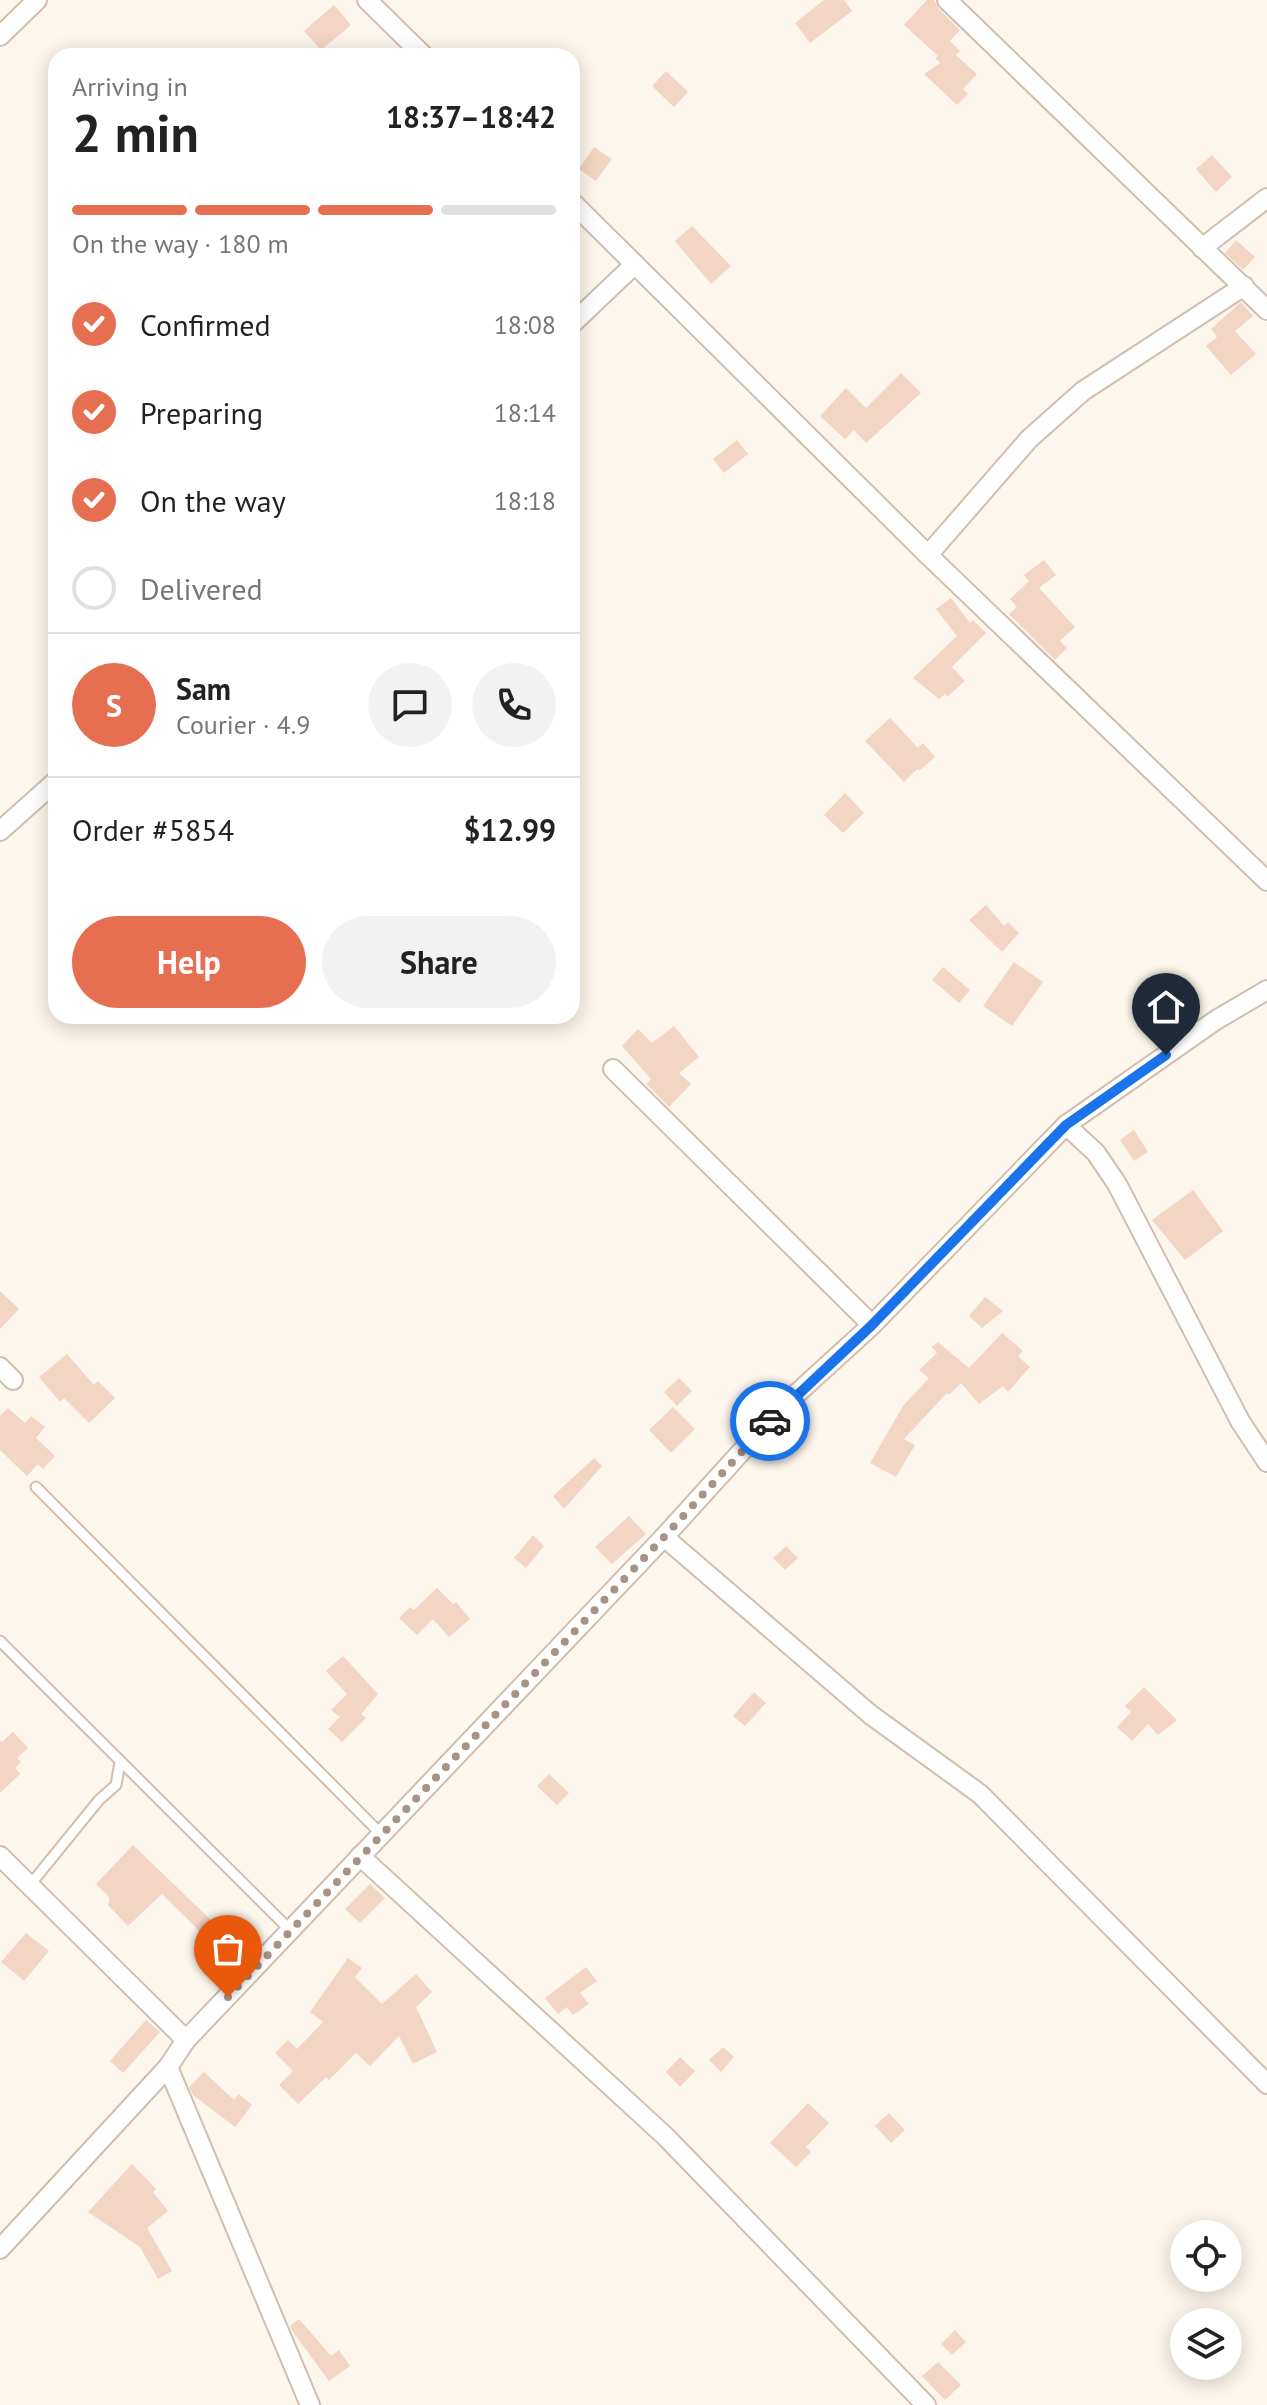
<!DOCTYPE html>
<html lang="en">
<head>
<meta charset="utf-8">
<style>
	:root { --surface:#fff; --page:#f2f2f2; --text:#222; --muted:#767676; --line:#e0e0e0; --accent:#e76f51 }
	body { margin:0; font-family:"PT Sans",sans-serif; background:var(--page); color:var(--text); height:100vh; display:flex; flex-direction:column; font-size:30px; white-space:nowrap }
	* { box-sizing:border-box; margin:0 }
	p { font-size:26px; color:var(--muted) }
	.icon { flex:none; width:44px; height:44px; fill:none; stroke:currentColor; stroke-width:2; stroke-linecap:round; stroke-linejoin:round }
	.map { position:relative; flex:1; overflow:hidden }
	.side { position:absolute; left:48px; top:48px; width:532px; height:976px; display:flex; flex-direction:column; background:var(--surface); border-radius:24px; box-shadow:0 4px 20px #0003 }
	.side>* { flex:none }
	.tools { position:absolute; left:1170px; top:2220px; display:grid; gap:16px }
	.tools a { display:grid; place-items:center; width:72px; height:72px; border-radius:50%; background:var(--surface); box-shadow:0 4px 20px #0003; font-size:40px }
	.pin { position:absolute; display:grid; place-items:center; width:68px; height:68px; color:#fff; margin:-82px -34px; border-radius:50% 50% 50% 0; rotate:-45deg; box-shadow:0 0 8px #0007 }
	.pin .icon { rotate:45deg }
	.courier { position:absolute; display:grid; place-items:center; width:80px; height:80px; margin:-40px; border:6px solid #1a73e8; border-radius:50%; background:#fff; color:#222; box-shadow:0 2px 10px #0007 }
	.summary em { font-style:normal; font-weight:600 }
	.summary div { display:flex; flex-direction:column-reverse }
	.summary { display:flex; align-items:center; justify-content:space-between; height:136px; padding:0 24px }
	h1 { font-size:52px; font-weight:600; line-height:60px }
	.bar { display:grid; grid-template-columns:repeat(4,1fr); gap:12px 8px; align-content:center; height:96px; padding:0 24px }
	.bar i { height:10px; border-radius:6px; background:var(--line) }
	.bar .current { background:var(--accent) }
	.bar p { grid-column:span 4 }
	.line { display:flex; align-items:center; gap:20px; padding:0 24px; border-top:2px solid var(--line) }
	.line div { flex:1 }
	.round { display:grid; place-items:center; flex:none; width:84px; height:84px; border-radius:42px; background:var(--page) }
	ol { padding:0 24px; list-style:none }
	li { display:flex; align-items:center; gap:24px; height:88px }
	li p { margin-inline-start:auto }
	li .icon { padding:8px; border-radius:50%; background:var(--accent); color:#fff; stroke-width:4 }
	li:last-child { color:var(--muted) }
	li i { width:44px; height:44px; border:4px solid var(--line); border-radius:50% }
	.primary-button { display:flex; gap:16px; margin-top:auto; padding:16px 24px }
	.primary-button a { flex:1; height:92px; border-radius:48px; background:var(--accent); color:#fff; font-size:32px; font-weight:600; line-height:92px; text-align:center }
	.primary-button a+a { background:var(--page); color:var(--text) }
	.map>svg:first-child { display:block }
	.building { fill:#f3d5c3 }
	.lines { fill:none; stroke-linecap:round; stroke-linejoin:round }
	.service-casing { stroke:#d1beb0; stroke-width:13 }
	.minor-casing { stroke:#d1beb0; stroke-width:22 }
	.service { stroke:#fff; stroke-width:9 }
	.minor { stroke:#fff; stroke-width:18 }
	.done { stroke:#a89285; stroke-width:8; stroke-dasharray:0 14.4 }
	.route { stroke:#1a73e8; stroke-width:10 }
</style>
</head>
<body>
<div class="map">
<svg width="1267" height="2405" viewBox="0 0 1267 2405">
	<rect width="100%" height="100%" fill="#fdf6ec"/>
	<g class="building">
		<path d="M824,0H844L852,11L810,43L795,23Z"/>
		<path d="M927,0H934L939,9L960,30L950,41L960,51L956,55L977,74L963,89L968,94L957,105L924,74L940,63L935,58L938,56L904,25Z"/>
		<path d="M334,5L351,25L321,50L304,31Z"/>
		<path d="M666,71L688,92L674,107L652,86Z"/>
		<path d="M594,147L612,159L596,181L579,169Z"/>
		<path d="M1212,155L1232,177L1216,192L1196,169Z"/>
		<path d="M692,226L731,266L711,284L675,241Z"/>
		<path d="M1236,240L1255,257L1243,270L1225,253Z"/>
		<path d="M1241,302L1253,316L1235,331L1256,354L1231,375L1206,346L1217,337L1211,329Z"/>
		<path d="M901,373L921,393L866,443L854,430L845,439L820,416L846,388L866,408Z"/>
		<path d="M737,440L748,454L724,473L713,459Z"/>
		<path d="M1044,560L1056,575L1039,588L1075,627L1060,641L1067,648L1055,660L1009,614L1017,607L1010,599L1029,581L1024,575Z"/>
		<path d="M951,598L970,623L973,620L986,633L952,667L965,681L947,697L945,694L939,699L913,678L957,636L936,609Z"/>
		<path d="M890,718L918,748L923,743L935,757L919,771L917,769L904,782L865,741Z"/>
		<path d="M845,793L864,813L843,833L824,815Z"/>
		<path d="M986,905L1004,926L1008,922L1019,933L1002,952L969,920Z"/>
		<path d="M1014,962L1043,982L1012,1026L983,1006Z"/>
		<path d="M943,967L970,990L959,1003L932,980Z"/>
		<path d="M674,1026L699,1057L679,1073L691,1084L669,1107L646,1084L651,1079L622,1046L638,1029L652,1043Z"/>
		<path d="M1134,1130L1148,1152L1134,1161L1120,1140Z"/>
		<path d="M1193,1190L1223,1231L1185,1260L1152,1220Z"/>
		<path d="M0,1291L19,1309L0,1329Z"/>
		<path d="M985,1297L1003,1311L982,1328L969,1316Z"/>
		<path d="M1002,1333L1023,1351L1018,1356L1030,1367L1008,1392L1003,1386L979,1404L961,1383L949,1395L947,1393L904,1439L915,1445L896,1477L870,1463L903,1406L929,1378L919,1370L937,1353L932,1347L938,1342L969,1368Z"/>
		<path d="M67,1354L94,1385L98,1381L115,1398L89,1423L64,1398L60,1402L39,1377Z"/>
		<path d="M679,1378L692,1391L677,1406L664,1392Z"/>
		<path d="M673,1407L695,1429L671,1453L649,1430Z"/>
		<path d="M8,1408L25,1423L31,1416L45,1427L36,1438L55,1456L43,1469L38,1464L27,1476L0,1450V1416Z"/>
		<path d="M594,1458L602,1466L564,1509L553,1496Z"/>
		<path d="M629,1516L646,1534L612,1564L595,1547Z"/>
		<path d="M533,1535L544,1546L526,1568L514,1558Z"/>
		<path d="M786,1546L798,1558L785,1570L773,1558Z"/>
		<path d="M437,1588L453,1604L456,1602L470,1619L449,1637L433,1619L417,1635L399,1618L410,1607L414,1610Z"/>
		<path d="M343,1656L378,1694L361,1714L366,1718L342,1742L328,1729L340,1717L331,1710L347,1694L326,1671Z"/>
		<path d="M1144,1687L1177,1720L1158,1735L1148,1724L1132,1741L1117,1727L1131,1712L1125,1706Z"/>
		<path d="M754,1692L766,1703L745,1726L733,1716Z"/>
		<path d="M13,1732L28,1748L17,1758L21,1762L15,1768L20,1774L0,1793V1740L2,1742Z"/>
		<path d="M549,1774L569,1793L557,1805L537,1786Z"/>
		<path d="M133,1845L242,1950L213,1980L200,1967L219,1950L162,1894L128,1926L108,1905L110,1898L96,1884Z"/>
		<path d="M370,1884L385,1898L360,1923L345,1909Z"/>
		<path d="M26,1933L49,1951L24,1981L1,1962Z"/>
		<path d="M348,1958L362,1968L355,1977L382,2004L416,1974L432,1992L416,2007L437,2052L413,2064L399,2036L370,2066L356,2053L329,2080L326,2077L298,2104L279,2085L293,2071L275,2053L288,2040L297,2049L323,2022L310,2012Z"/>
		<path d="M586,1967L597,1981L580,1993L589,2004L573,2015L567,2007L558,2014L545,1998Z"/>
		<path d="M146,2020L160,2032L123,2073L110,2061Z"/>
		<path d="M723,2047L734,2057L721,2072L709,2060Z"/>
		<path d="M680,2057L695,2071L680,2087L666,2072Z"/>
		<path d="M204,2072L234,2100L239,2094L252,2105L235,2127L193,2095L189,2087Z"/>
		<path d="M808,2103L829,2123L806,2147L811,2152L796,2167L770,2143Z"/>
		<path d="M889,2113L905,2130L891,2143L875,2126Z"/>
		<path d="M132,2164L156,2189L153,2192L168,2211L147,2228L172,2271L158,2279L140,2247L88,2212Z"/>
		<path d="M299,2319L331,2356L339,2350L350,2366L329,2381L291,2329L290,2326Z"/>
		<path d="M955,2330L966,2342L952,2355L941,2344Z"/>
		<path d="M938,2362L961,2385L945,2400L922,2376Z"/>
	</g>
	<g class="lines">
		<g class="service-casing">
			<g id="service">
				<path d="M36,1487L381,1834"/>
				<path d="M0,1641L291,1931"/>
				<path d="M30,1885L99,1800L116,1785L120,1762"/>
			</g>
		</g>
		<g class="minor-casing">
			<g id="minor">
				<path d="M367,0L424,56"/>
				<path d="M947,0L1267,310"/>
				<path d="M0,36L37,0"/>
				<path d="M572,202L928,555L1267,881"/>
				<path d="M1202,248L1267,198"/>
				<path d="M572,324L635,264"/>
				<path d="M928,555L1029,439L1083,391L1244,286"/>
				<path d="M0,831L56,781"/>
				<path d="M613,1069L872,1325"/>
				<path d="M1066,1125L1096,1153L1117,1184L1240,1421L1267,1462"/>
				<path d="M0,1367L13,1380"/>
				<path d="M664,1537L871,1715L980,1794L1267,2084"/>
				<path d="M0,1856L186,2040"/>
				<path d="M360,1856L665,2136L926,2405"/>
				<path d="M168,2067L310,2405"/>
				<path d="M0,2249L168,2067L186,2040L664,1537L781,1408L872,1325L1066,1125L1216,1020L1267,990"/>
			</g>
		</g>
		<use href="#service" class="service"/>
		<use href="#minor" class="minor"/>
	</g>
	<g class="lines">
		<path class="done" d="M228,1997L664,1537L770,1421"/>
		<path class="route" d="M770,1421L872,1325L1066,1125L1166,1055"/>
	</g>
</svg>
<div class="tools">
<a><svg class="icon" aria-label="locate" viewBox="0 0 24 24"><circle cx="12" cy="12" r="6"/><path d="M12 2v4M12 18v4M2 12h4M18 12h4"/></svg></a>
<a><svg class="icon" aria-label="layers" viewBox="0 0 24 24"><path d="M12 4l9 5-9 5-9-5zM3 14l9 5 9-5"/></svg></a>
</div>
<div class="pin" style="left:228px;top:1997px;background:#ea580c"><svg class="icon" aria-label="bag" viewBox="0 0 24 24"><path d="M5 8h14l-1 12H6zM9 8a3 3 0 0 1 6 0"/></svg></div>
<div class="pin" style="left:1166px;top:1055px;background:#1f2937"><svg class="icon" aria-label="home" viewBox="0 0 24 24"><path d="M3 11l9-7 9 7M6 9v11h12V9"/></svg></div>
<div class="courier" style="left:770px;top:1421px"><svg class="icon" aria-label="car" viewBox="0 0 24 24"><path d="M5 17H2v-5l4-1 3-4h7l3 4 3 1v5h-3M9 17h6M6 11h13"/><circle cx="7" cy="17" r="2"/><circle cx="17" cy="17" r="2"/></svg></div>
<section class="side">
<div class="summary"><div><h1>2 min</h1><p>Arriving in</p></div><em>18:37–18:42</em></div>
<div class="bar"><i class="current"></i><i class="current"></i><i class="current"></i><i></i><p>On the way · 180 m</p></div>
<ol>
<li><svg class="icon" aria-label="check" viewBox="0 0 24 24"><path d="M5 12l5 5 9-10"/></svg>Confirmed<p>18:08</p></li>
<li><svg class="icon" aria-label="check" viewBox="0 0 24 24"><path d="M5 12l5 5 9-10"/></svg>Preparing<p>18:14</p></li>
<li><svg class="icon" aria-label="check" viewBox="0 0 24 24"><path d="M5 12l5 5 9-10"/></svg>On the way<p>18:18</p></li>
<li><i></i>Delivered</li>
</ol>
<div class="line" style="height:144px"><b class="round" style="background:var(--accent);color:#fff">S</b><div><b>Sam</b><p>Courier · 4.9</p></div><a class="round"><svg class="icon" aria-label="chat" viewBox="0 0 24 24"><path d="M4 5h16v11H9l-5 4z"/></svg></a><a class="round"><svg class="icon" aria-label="phone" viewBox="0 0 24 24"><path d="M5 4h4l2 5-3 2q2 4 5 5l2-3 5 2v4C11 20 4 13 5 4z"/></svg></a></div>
<div class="line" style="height:104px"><div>Order #5854</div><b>$12.99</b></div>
<div class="primary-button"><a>Help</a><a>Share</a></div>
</section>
</div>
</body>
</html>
